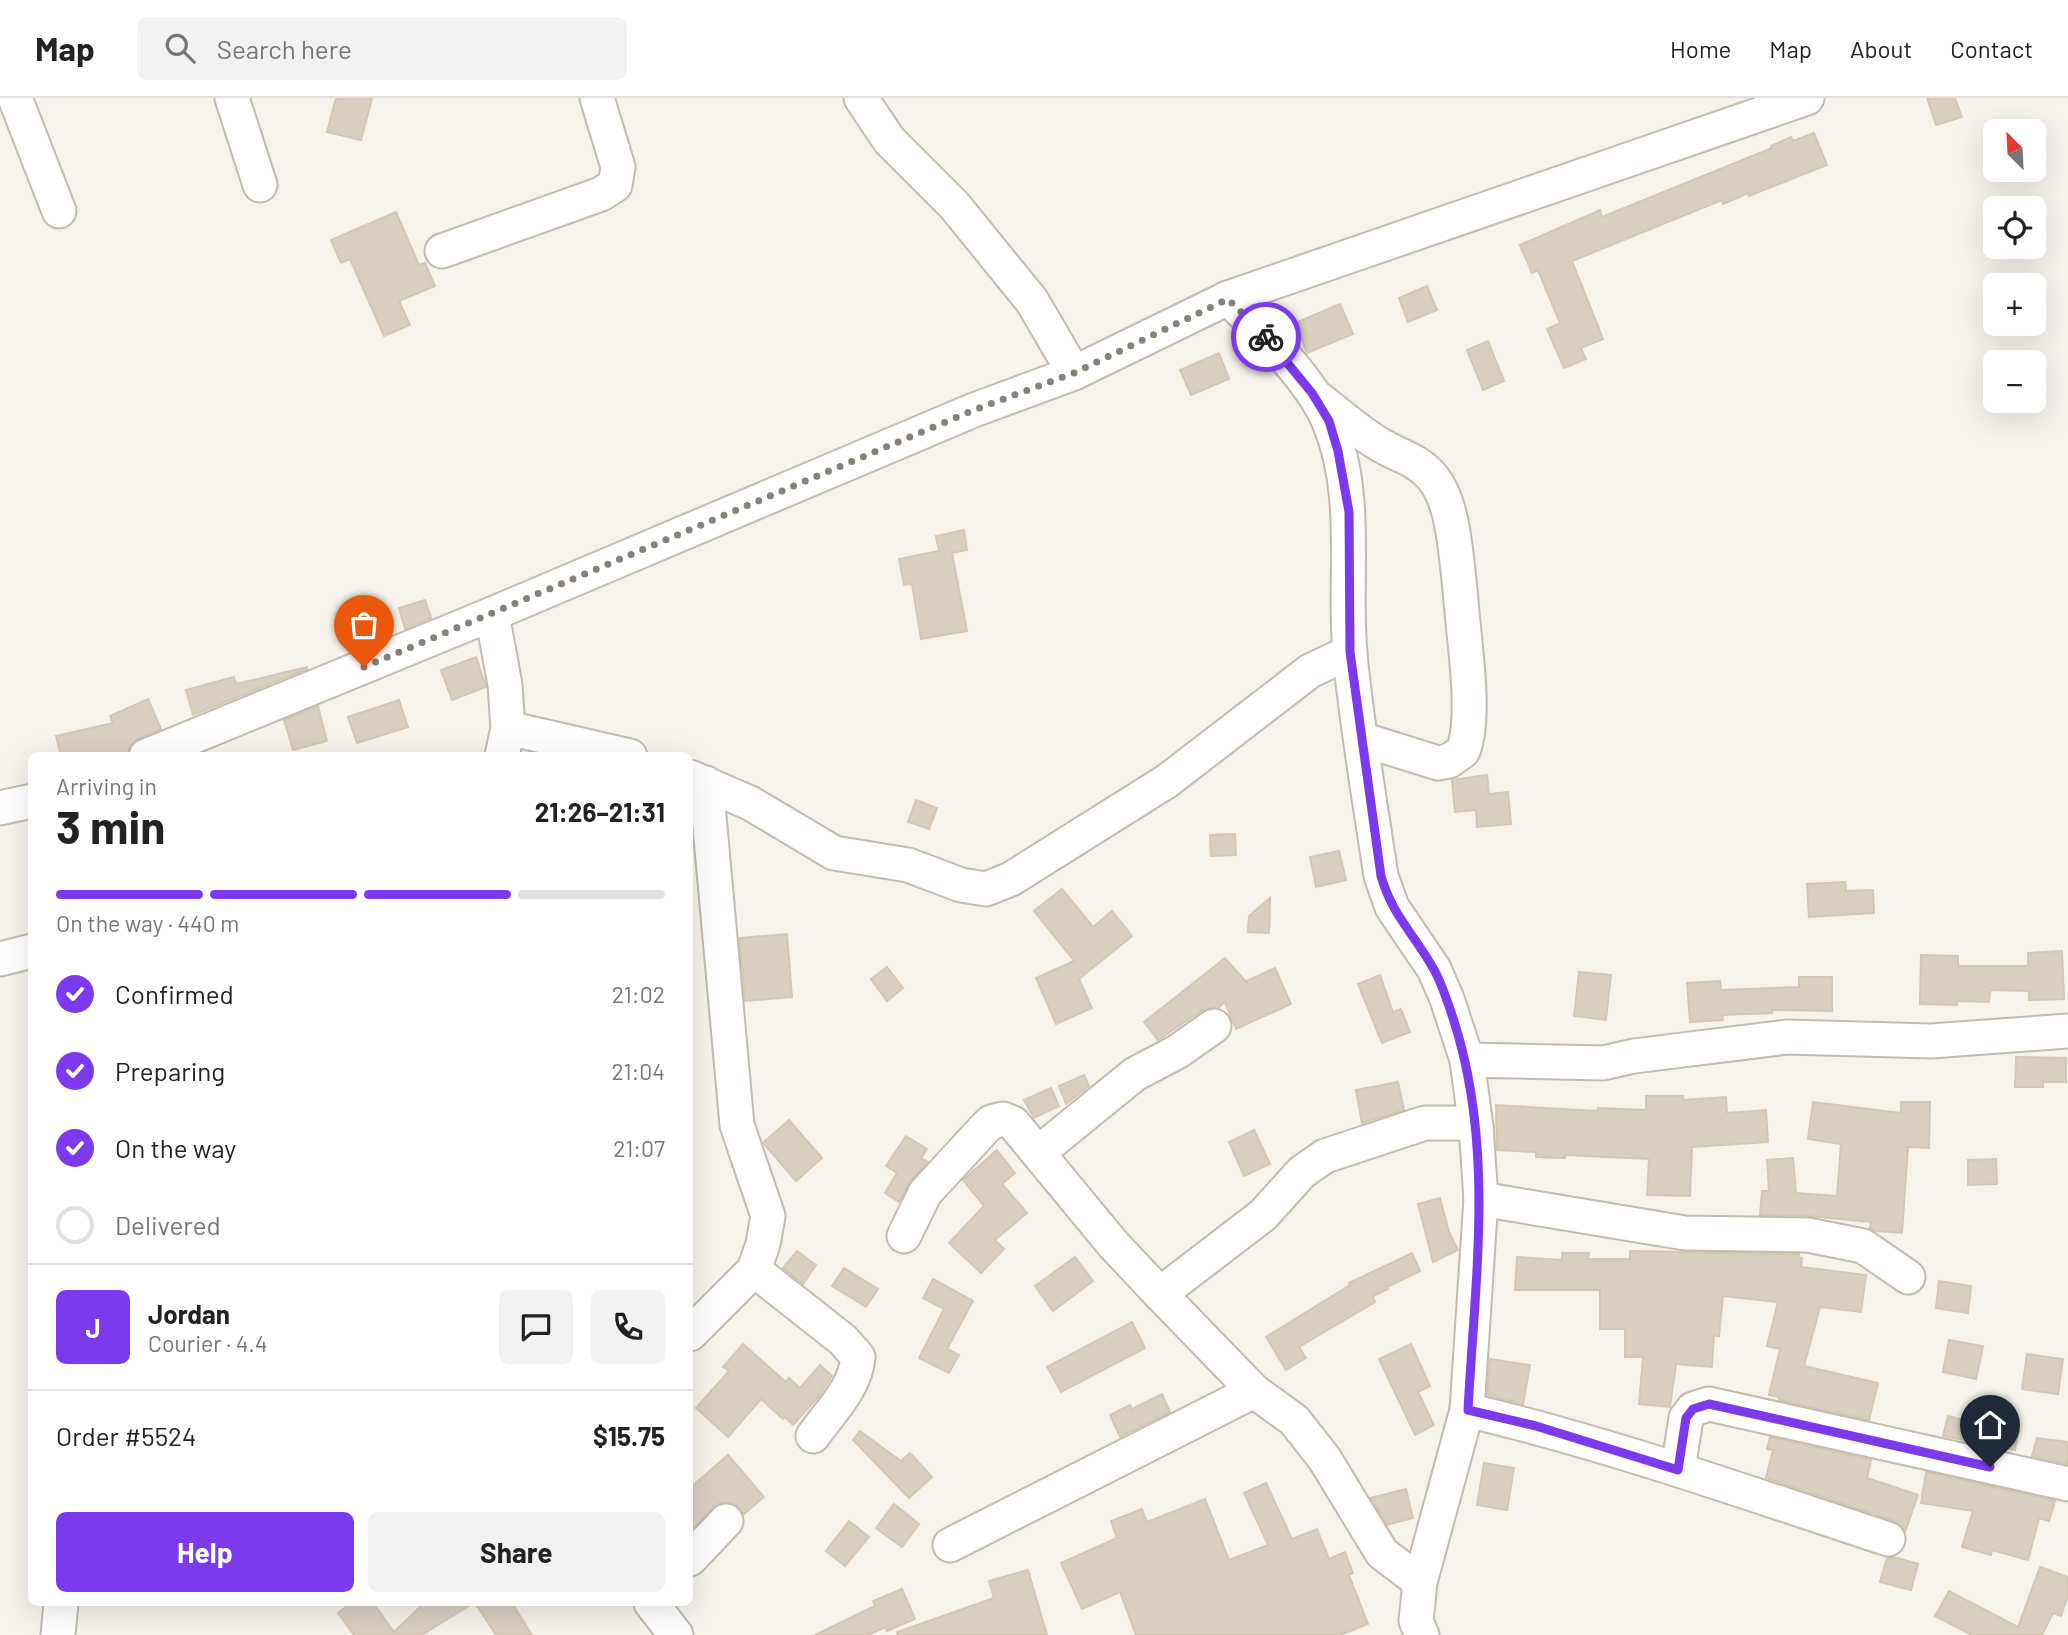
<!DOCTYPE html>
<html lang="en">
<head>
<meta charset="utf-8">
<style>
	:root { --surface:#fff; --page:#f2f2f2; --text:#222; --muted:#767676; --line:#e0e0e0; --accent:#7c3aed }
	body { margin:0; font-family:Barlow,sans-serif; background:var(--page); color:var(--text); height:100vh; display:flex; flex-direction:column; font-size:26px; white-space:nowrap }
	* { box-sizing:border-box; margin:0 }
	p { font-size:23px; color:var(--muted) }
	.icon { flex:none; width:38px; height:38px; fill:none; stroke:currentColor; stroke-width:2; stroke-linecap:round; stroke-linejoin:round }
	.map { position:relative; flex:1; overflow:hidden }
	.sheet { position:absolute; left:28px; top:654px; width:665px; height:854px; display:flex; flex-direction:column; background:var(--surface); border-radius:10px; box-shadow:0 7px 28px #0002 }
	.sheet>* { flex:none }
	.needle { width:46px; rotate:336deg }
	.tools { position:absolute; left:1983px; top:21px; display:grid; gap:14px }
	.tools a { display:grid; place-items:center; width:63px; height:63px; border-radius:10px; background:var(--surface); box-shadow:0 7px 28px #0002; font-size:35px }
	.pin { position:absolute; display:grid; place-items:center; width:60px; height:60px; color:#fff; margin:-72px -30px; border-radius:50% 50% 50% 0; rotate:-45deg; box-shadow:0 0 7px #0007 }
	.pin .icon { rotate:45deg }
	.courier { position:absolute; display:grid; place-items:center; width:70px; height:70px; margin:-35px; border:5px solid #7c3aed; border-radius:50%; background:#fff; color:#222; box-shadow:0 2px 9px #0007 }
	.head em { font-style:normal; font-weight:700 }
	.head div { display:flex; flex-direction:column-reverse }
	.head { display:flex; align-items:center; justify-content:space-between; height:119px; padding:0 28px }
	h1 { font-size:46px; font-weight:700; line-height:52px }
	.bar { display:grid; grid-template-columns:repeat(4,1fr); gap:10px 7px; align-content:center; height:84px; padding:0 28px }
	.bar i { height:9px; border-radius:5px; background:var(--line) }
	.bar .active { background:var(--accent) }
	.bar p { grid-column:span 4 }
	.line { display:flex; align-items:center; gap:18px; padding:0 28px; border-top:2px solid var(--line) }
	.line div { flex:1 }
	.round { display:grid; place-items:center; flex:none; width:74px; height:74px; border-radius:10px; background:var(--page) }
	ol { padding:0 28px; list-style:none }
	li { display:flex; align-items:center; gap:21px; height:77px }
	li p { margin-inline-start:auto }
	li .icon { padding:7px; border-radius:50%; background:var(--accent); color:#fff; stroke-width:4 }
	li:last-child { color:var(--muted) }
	li i { width:38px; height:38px; border:4px solid var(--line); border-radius:50% }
	.button { display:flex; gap:14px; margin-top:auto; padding:14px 28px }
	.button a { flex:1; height:80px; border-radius:10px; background:var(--accent); color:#fff; font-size:28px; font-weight:700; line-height:80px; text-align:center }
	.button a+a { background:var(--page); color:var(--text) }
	header { display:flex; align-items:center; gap:42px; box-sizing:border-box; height:98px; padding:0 35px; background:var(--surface); border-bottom:2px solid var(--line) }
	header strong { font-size:33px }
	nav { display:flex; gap:38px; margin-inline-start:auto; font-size:24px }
	.search { width:490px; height:63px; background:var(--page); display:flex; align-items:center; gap:18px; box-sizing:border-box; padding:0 24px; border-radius:10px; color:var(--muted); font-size:26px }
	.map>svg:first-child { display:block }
	.building { fill:#d8cfc1; stroke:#d3c7b4; stroke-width:2 }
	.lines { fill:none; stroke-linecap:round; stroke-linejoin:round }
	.minor-casing { stroke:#c2bbae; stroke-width:37 }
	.minor { stroke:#fff; stroke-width:33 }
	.done { stroke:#878178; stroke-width:7; stroke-dasharray:0 12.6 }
	.route { stroke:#7c3aed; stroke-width:9 }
</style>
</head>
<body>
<header>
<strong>Map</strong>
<div class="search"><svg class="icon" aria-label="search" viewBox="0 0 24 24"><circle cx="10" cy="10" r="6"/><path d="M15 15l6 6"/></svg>Search here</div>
<nav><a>Home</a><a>Map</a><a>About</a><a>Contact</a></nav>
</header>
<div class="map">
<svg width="2068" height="1537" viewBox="0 0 2068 1537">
	<rect width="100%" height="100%" fill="#f6f3ec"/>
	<g class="building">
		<path d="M336,0H372L361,42L327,34Z"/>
		<path d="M1927,0H1955L1962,19L1936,27Z"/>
		<path d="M1814,35L1827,67L1749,98L1748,95L1723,106L1722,102L1572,163L1603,241L1581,250L1586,261L1564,270L1547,231L1560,225L1538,172L1532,175L1520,147L1600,112L1602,119L1772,50L1771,48L1791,39L1793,43Z"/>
		<path d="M396,114L419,167L425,165L435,188L399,203L410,227L384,238L350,161L341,165L331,142Z"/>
		<path d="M1427,188L1437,212L1408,224L1399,200Z"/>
		<path d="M1340,206L1353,236L1307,255L1295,225Z"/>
		<path d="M1488,243L1504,283L1483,292L1467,252Z"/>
		<path d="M1219,255L1229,281L1191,297L1180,272Z"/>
		<path d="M964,432L967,452L952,455L967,533L921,541L912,486L904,487L899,461L939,453L936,438Z"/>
		<path d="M425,502L431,520L405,531L399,510Z"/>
		<path d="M476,559L486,589L452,602L441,572Z"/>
		<path d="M307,569V571L193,617L186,592L234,579L236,586Z"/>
		<path d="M148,601L161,631L138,641L130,647L127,656L122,658H61L56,638L113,625L110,618Z"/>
		<path d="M399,602L408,629L357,645L348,619Z"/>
		<path d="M318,608L327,643L293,652L284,622Z"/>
		<path d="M1487,677L1489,696L1508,694L1511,726L1477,729L1476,712L1455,714L1452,682Z"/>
		<path d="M916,702L937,710L929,731L908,724Z"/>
		<path d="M1235,736L1236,757L1211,758L1210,737Z"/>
		<path d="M1339,753L1346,782L1316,789L1310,759Z"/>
		<path d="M1845,784L1846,793L1873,792L1874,815L1809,819L1807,786Z"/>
		<path d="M1062,791L1093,829L1112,813L1132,838L1079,881L1092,910L1056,926L1036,880L1074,863L1034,813Z"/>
		<path d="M1270,800L1269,835L1248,834L1249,818Z"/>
		<path d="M787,836L792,899L745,903L739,840Z"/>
		<path d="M2062,853L2064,901L2029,902V893L1990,892L1989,904L1957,903V907L1920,906L1921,857L1958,858V868H2028V855Z"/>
		<path d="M1225,860L1247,885V883L1275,870L1291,906L1236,931L1225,904L1218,910L1203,912L1158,942L1144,924Z"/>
		<path d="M887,869L903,890L887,903L871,881Z"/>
		<path d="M1579,874L1611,877L1606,922L1574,918Z"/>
		<path d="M1380,877L1393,914L1401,911L1410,934L1382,945L1358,886Z"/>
		<path d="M1799,879H1832V913L1772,912V915L1722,917L1723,922L1690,924L1687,885L1720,883L1721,892L1799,889Z"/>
		<path d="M2016,959L2066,960V984H2043V989H2015Z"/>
		<path d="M1084,977L1089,988L1066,1006L1059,988Z"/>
		<path d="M1398,984L1404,1012L1362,1025L1356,992Z"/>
		<path d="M1051,990L1059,1008L1034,1020L1024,1002Z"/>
		<path d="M1646,998H1683V1002L1726,999L1727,1015L1766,1012L1768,1044L1692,1049L1690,1098L1647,1097L1649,1061L1565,1057V1060L1536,1059V1054L1497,1052L1496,1007L1597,1013L1598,1010L1646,1012Z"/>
		<path d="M1813,1004L1901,1015V1004H1930L1929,1050L1908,1049L1902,1135L1876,1133L1870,1131L1871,1124L1809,1118L1760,1117L1762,1093H1769L1767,1062L1793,1060L1796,1095L1837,1098L1841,1046L1808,1041Z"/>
		<path d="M789,1022L822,1060L796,1083L763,1045Z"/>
		<path d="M1254,1032L1270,1066L1244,1078L1229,1044Z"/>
		<path d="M906,1038L927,1051L921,1060L928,1064L911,1082L899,1104L885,1095L897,1075L886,1068Z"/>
		<path d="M997,1052L1015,1075L1002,1086L1027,1115L995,1142L1004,1151L981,1175L949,1145L984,1108L963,1082Z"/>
		<path d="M1996,1061L1997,1086L1968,1087V1062Z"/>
		<path d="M1440,1100L1449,1134L1458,1152L1433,1164L1418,1106Z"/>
		<path d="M797,1153L816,1167L803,1186L783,1170Z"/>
		<path d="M1630,1153L1799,1156L1798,1159L1802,1160L1801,1169L1866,1177L1861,1214L1820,1209L1804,1268L1878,1285L1869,1322L1779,1302V1299L1769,1297L1780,1251L1767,1248L1778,1204L1723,1198L1719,1238L1714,1237L1712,1269L1676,1266L1670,1309L1639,1306L1643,1259H1625V1231H1600V1192H1515L1517,1159L1562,1162V1155H1589L1588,1161H1630Z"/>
		<path d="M1412,1155L1420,1173L1387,1189L1388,1191L1373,1198L1375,1204L1299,1249L1306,1260L1286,1272L1266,1239L1350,1187L1349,1185Z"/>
		<path d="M1075,1159L1093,1183L1053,1213L1035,1188Z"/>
		<path d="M844,1170L878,1191L866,1209L832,1188Z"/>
		<path d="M933,1181L973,1203L947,1251L959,1257L949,1275L919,1260L944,1211L923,1200Z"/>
		<path d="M1939,1183L1971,1188L1968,1215L1936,1210Z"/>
		<path d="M1132,1224L1145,1250L1061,1294L1047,1269Z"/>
		<path d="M1949,1242L1983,1248L1976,1281L1943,1274Z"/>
		<path d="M743,1246L786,1284L789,1280L800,1290L820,1267L832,1278L819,1298L793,1327L785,1319L783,1321L761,1301L728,1339L696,1310L729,1273L723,1269Z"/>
		<path d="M1411,1246L1430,1288L1418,1294L1434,1327L1415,1337L1379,1261Z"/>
		<path d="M2027,1256L2063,1261L2058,1296L2022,1291Z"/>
		<path d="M1490,1261L1530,1267L1523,1306L1487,1297Z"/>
		<path d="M1162,1296L1170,1314L1120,1339L1110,1317L1130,1307L1132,1311Z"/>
		<path d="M1948,1318L1993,1330L1994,1328L2019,1332L2015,1352L1943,1338Z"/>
		<path d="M860,1333L901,1363L910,1355L932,1379L909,1400L853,1342Z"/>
		<path d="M1770,1339L1871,1362L1867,1380L1918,1397L1905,1434L1902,1428L1894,1423L1766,1380L1773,1352L1767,1351Z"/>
		<path d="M2037,1340L2068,1344V1366L2032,1358Z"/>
		<path d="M728,1357L764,1399L744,1416L740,1410L732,1405H720L712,1410L690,1434V1390Z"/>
		<path d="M1484,1365L1514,1370L1507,1412L1477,1407Z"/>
		<path d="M1926,1374L2055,1403L2049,1423L2039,1420L2028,1462L1992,1452L1991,1457L1962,1449L1973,1413L1921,1405Z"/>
		<path d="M1266,1385L1292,1441L1317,1431L1329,1461L1345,1454L1353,1475L1349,1477L1368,1526L1340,1537H1136L1120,1494L1082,1511L1061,1465L1117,1440L1111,1423L1142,1411L1147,1424L1205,1401L1229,1462L1268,1447L1244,1395Z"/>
		<path d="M1406,1391L1413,1420L1387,1427L1371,1400Z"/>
		<path d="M894,1406L919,1426L902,1449L876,1430Z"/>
		<path d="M849,1423L869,1439L845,1468L826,1453Z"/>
		<path d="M1894,1459L1918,1466L1911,1492L1880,1484L1887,1460Z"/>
		<path d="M2040,1469L2068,1479V1497L2061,1518L2053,1515L2042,1537H1972L1935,1518L1949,1493L2018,1529Z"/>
		<path d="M1028,1472L1047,1537H898L897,1534L994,1500L989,1483Z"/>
		<path d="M902,1491L915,1521L887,1533L885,1529L869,1537H815L875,1508L873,1503Z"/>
		<path d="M351,1505H373L394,1534L424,1505H473L422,1537H354L338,1515Z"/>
		<path d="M475,1505H512L532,1537H496Z"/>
	</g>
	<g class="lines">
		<g class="minor-casing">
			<g id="minor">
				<path d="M15,0L59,113"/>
				<path d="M232,0L260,87"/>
				<path d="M861,0L889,42L954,107L1032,203L1074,275"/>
				<path d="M442,153L601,96L615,87L618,69L597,0"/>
				<path d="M1228,200C1261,233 1311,281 1329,324C1360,398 1343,479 1350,556C1357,630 1370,704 1381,778L1392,809L1434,871L1447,901L1467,962L1476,1029L1481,1101L1467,1312L1420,1484L1416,1523L1422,1537"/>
				<path d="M1319,301C1339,316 1358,334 1379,346C1398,358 1418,361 1433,380C1441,390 1447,406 1450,419C1457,450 1459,483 1462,514C1465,550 1476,620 1463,653L1449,663L1438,665L1361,641"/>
				<path d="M492,516L505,587L508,630L502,658"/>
				<path d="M508,630L630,658"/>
				<path d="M146,658L492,516L974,312L1074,275L1228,200L1807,0"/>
				<path d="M690,679L750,705L834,755L908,767L961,787L986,791L1011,781L1167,683L1310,573L1350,554"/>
				<path d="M0,710L32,703"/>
				<path d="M0,861L32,853"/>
				<path d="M1467,962L1603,965L1634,958L1788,939L1931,943L2068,933"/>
				<path d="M1038,1055L1135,976L1177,954L1214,928"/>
				<path d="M1481,1101L1685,1135L1808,1137L1863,1148L1908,1179"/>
				<path d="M904,1138L925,1095L984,1031L991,1024L1003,1021L1013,1025L1113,1146L1160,1196L1254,1293L1294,1322L1324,1360L1382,1455L1420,1484"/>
				<path d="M754,1172L843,1242L858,1259C856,1289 830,1314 813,1338"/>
				<path d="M1160,1196L1263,1117L1302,1074L1325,1058L1425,1025H1459L1476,1029"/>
				<path d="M690,1236L754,1172L763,1146L768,1118L737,1027L706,685"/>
				<path d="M1467,1312C1610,1346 1748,1395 1888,1441"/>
				<path d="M1678,1372L1686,1320L1693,1311L1709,1306L2068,1386"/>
				<path d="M950,1447L1254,1293"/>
				<path d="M690,1461L726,1423"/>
				<path d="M651,1505L676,1537"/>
				<path d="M58,1537L61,1505"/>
			</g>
		</g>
		<use href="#minor" class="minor"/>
	</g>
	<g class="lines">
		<path class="done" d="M364,569L974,312L1074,275L1228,201L1266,239"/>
		<path class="route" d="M1266,239L1312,295L1329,323L1338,353L1349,414L1350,554L1381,778C1392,817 1414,836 1433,870C1442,885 1447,903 1453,920C1495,1048 1475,1180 1468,1312L1536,1328L1678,1372L1686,1320L1693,1311L1709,1306L1990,1369"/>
	</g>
</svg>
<div class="tools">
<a><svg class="needle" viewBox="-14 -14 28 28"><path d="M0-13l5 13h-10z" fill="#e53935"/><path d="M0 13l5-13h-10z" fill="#767676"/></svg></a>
<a><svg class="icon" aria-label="locate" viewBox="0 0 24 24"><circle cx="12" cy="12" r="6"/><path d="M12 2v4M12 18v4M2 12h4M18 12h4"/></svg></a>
<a>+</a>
<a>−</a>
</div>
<div class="pin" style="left:364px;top:569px;background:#ea580c"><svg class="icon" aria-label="bag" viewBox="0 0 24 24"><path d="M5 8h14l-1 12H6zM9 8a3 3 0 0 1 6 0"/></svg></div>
<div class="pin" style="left:1990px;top:1369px;background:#1f2937"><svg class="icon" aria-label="home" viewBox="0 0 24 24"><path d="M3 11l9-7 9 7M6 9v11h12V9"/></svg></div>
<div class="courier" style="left:1266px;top:239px"><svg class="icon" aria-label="bike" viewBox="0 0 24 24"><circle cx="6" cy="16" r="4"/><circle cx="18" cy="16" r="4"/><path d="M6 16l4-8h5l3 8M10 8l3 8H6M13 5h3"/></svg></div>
<section class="sheet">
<div class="head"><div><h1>3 min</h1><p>Arriving in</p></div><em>21:26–21:31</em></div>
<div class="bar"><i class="active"></i><i class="active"></i><i class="active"></i><i></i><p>On the way · 440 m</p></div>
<ol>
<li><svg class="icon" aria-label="check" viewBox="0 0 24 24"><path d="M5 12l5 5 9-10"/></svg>Confirmed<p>21:02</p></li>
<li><svg class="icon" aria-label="check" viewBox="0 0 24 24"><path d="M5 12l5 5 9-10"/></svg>Preparing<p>21:04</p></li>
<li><svg class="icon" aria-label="check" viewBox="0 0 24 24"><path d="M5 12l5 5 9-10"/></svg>On the way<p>21:07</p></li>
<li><i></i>Delivered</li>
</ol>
<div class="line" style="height:126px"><b class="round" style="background:var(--accent);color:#fff">J</b><div><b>Jordan</b><p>Courier · 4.4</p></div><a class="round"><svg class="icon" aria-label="chat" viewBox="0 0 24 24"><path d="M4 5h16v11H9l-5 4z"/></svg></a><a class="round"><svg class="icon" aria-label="phone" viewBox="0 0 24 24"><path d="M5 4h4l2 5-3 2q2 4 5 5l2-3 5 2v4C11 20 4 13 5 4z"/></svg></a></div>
<div class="line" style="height:91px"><div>Order #5524</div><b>$15.75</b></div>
<div class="button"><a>Help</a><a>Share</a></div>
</section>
</div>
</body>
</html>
